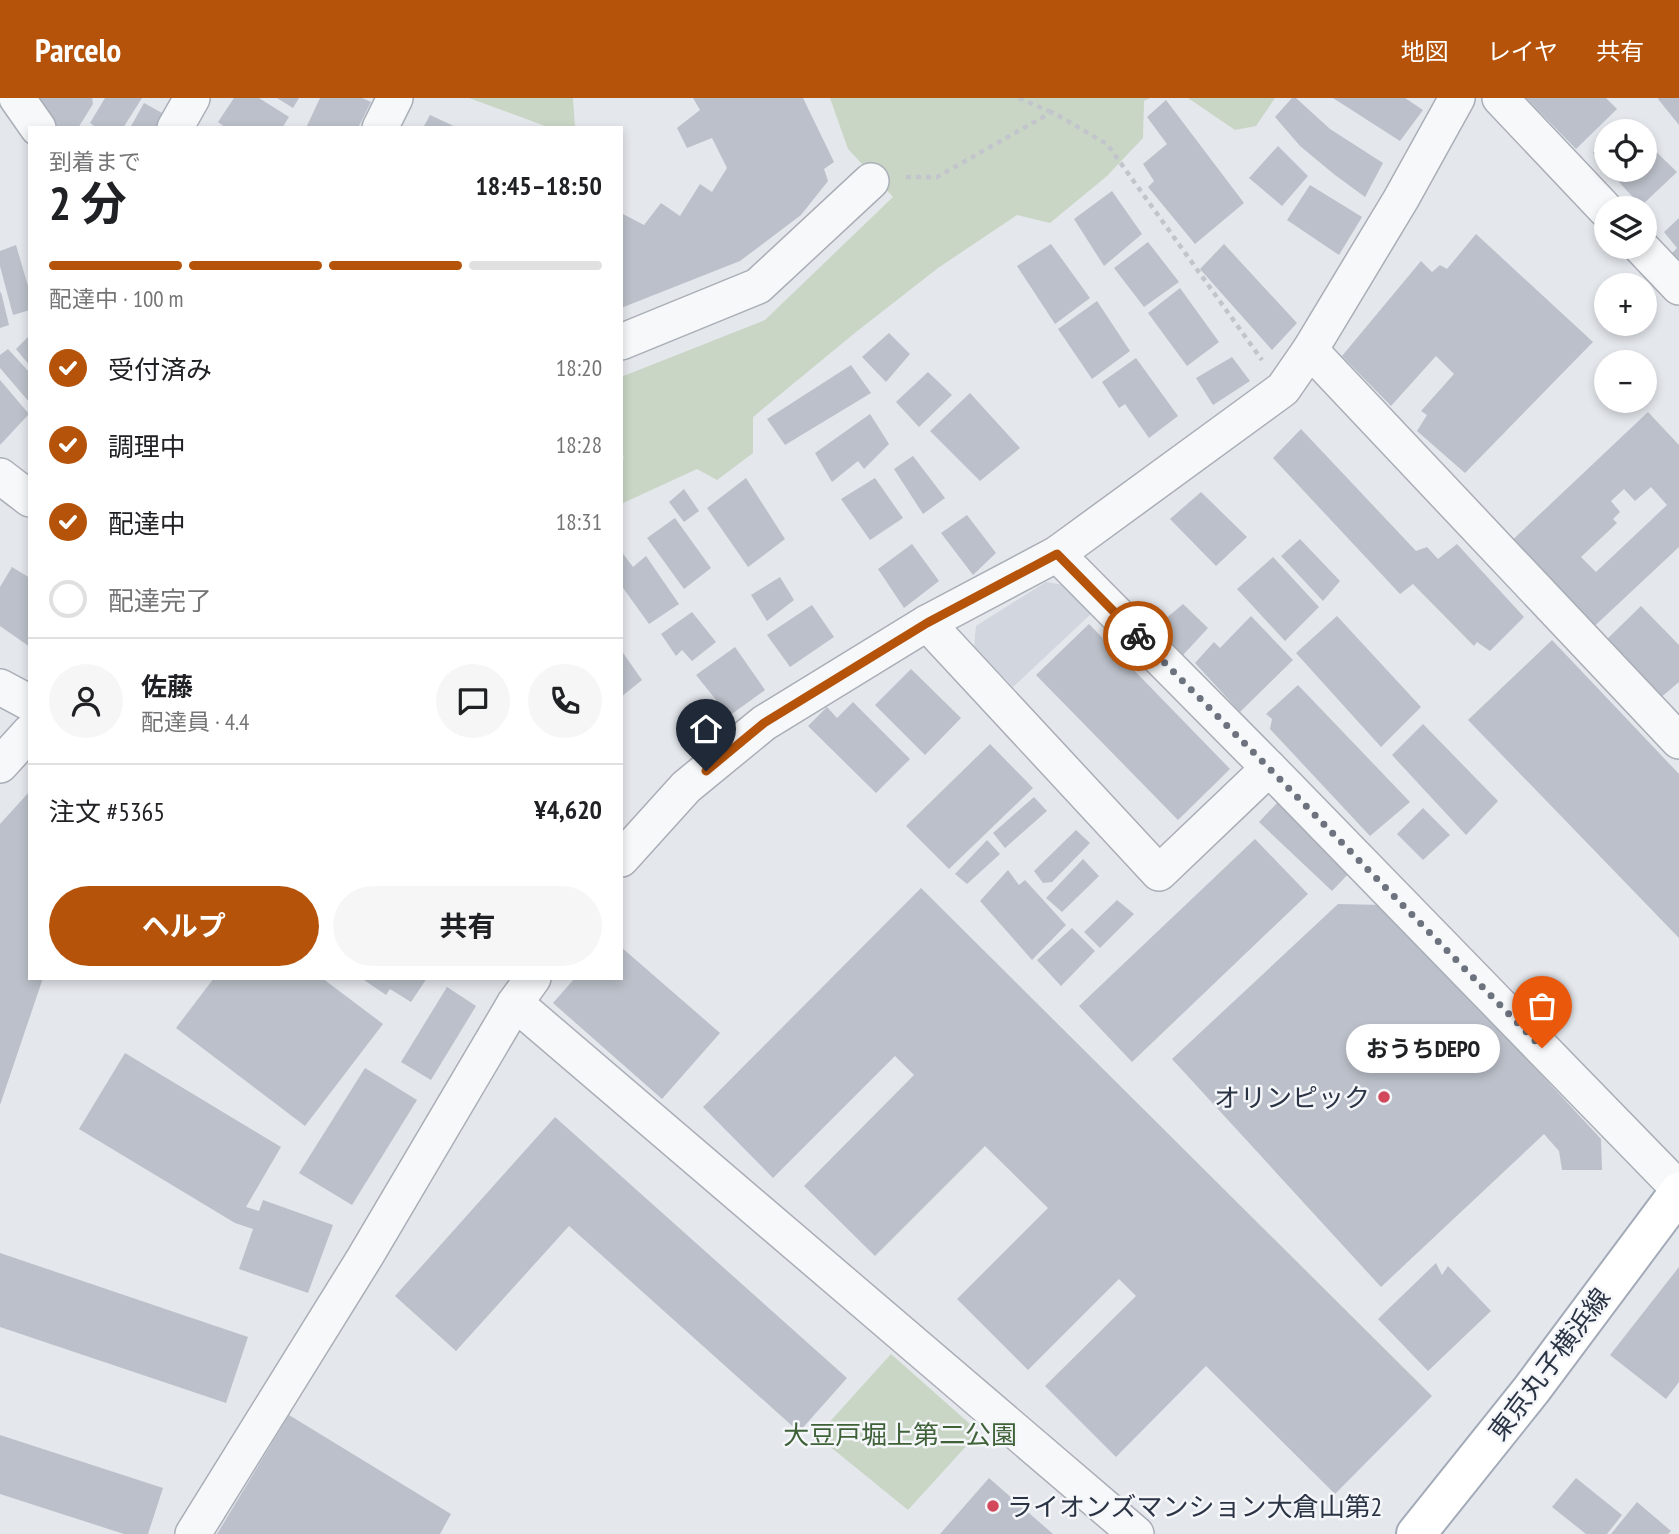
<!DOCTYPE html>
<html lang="ja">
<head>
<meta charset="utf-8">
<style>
	:root { --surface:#fff; --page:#f6f6f6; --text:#202124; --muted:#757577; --line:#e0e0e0; --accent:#b45309 }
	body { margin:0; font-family:"PT Sans Narrow","Noto Sans JP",sans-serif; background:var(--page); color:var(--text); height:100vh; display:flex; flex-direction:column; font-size:26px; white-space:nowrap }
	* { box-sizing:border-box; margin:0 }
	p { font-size:23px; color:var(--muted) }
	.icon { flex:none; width:38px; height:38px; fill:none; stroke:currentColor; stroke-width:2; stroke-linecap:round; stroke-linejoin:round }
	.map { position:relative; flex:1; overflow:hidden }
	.side { position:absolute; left:28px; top:28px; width:595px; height:854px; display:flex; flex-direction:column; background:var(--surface); border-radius:0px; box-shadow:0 4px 10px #0003 }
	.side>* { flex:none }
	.tools { position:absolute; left:1594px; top:21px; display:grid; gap:14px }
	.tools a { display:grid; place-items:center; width:63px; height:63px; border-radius:50%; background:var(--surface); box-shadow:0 4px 10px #0003; font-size:35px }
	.pin { position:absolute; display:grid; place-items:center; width:60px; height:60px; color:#fff; margin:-72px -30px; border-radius:50% 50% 50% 0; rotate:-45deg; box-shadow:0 0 7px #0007 }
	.pin .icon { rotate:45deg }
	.courier { position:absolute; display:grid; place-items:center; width:70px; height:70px; margin:-35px; border:5px solid #b45309; border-radius:50%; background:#fff; color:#222; box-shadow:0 2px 9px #0007 }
	.bubble { position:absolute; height:49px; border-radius:24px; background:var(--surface); box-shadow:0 4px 10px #0003; font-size:23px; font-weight:700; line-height:49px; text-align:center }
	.summary em { font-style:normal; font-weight:700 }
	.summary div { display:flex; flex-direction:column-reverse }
	.summary { display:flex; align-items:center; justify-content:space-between; height:119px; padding:0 21px }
	h1 { font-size:46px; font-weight:700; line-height:52px }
	.bar { display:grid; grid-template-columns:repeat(4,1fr); gap:10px 7px; align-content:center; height:84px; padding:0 21px }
	.bar i { height:9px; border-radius:5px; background:var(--line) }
	.bar .on { background:var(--accent) }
	.bar p { grid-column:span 4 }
	.line { display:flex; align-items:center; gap:18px; padding:0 21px; border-top:2px solid var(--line) }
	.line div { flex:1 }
	.round { display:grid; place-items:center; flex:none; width:74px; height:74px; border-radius:37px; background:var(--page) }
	ol { padding:0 21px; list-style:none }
	li { display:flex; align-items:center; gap:21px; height:77px }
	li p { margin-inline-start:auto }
	li .icon { padding:7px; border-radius:50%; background:var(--accent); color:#fff; stroke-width:4 }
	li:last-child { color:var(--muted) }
	li i { width:38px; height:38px; border:4px solid var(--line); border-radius:50% }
	.primary-button { display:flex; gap:14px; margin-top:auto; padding:14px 21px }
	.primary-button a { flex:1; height:80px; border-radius:42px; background:var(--accent); color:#fff; font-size:28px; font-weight:700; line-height:80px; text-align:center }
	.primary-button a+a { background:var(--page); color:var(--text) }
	header { display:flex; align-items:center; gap:42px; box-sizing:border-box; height:98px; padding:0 35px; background:var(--accent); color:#fff }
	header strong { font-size:33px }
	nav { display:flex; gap:38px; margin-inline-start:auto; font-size:24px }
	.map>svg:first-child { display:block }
	.built { fill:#d2d6de }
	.green { fill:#c9d6c5 }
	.building { fill:#bbc0ca; fill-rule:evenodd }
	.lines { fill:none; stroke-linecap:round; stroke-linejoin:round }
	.minor-casing { stroke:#a9aeb7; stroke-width:38 }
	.major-casing { stroke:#a3abb8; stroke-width:42 }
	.path { stroke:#c2c5cb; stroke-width:4.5; stroke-dasharray:5 5; stroke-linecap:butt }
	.minor { stroke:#f7f8fa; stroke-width:35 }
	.major { stroke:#fff; stroke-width:38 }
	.done { stroke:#6c737f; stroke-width:7; stroke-dasharray:0 12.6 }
	.route { stroke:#b45309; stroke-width:9 }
	.poi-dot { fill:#d1495b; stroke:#f4f6f9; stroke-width:2.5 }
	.labels { text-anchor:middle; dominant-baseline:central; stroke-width:5; stroke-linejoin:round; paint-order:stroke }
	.poi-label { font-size:26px; fill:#2b3445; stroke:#f4f6f9; text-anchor:end }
	.street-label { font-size:26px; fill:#2b3445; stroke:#f4f6f9 }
	.park-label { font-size:26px; fill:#3f6138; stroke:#f4f6f9 }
</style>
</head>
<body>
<header>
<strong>Parcelo</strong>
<nav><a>地図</a><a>レイヤ</a><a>共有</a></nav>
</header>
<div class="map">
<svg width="1679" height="1436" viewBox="0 0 1679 1436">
	<rect width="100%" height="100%" fill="#e4e7ec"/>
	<path class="built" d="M1046,484L1064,487L1093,514L1013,589L974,549L976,528Z"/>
	<g class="green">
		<path d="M469,0H573L575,30L545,28Z"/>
		<path d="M830,0H1150L1144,3L1143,40L1107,78L1050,125L1017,117L938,170L856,234L753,319V355L717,382L697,371L621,406V363L624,360L621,351V279L765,222L893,99L848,51Z"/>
		<path d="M1188,0H1275L1256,28L1235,32Z"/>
		<path d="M891,1256L979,1334L908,1412L817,1338Z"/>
	</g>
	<g class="building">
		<path d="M39,0H92L93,6L78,30H54L39,19Z"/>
		<path d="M105,0H142L123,30H97L90,25Z"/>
		<path d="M234,0H259L289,19L282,30H226L218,24Z"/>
		<path d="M277,0H299L293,10Z"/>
		<path d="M320,0H362L371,4L358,30H306Z"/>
		<path d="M693,0H803L834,64L824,71L828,83L801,117L740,163L621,210V115L644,127L661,105L680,118L700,86L712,94L727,70L712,40L687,50L677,30L700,12Z"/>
		<path d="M1292,0H1296L1330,31L1383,65L1365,99L1335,77L1300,48L1275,19Z"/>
		<path d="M1333,0H1405L1423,12L1400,43Z"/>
		<path d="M1526,0H1606L1617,11L1576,51Z"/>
		<path d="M1659,0H1679V27L1658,1Z"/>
		<path d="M1166,2L1244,105L1195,146L1148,89L1154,83L1143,66L1167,46L1147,19Z"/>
		<path d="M144,5L164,16L157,30H130Z"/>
		<path d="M430,17L458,30H423Z"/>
		<path d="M1624,22L1635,33H1613Z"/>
		<path d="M1606,40V70L1593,55Z"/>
		<path d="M1645,43L1677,74L1641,108L1608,72H1645Z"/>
		<path d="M1278,48L1308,78L1282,108L1249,80Z"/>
		<path d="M1310,87L1362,119L1339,157L1287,122Z"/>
		<path d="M1112,93L1142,136L1104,168L1074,121Z"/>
		<path d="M1679,120V165L1670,157L1677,150L1664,134Z"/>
		<path d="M1476,136L1593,244L1465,375L1417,333L1427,317L1421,313L1454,276L1436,258L1391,308L1342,258L1421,163L1432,174L1440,167L1447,171Z"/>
		<path d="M1148,144L1179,184L1144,209L1114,170Z"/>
		<path d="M1051,146L1090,200L1055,226L1017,168Z"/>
		<path d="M1224,146L1297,225L1272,252L1200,171Z"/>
		<path d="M16,147L30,195V212L13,217L0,168V153Z"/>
		<path d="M1180,190L1219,244L1187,268L1148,215Z"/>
		<path d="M1,194L9,227L0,230V195Z"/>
		<path d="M1097,203L1130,253L1092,281L1058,231Z"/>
		<path d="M889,235L910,256L886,284L862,259Z"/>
		<path d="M30,237V268L16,251Z"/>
		<path d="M8,251L30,275V305L0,270V257Z"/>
		<path d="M1232,259L1250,283L1213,307L1196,280Z"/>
		<path d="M1136,260L1178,318L1149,340L1125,306L1119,310L1102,284Z"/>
		<path d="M851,267L871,295L785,347L767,321Z"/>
		<path d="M928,274L952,297L919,329L896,304Z"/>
		<path d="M0,282L29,316L0,347Z"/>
		<path d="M970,295L1020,350L980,383L930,333Z"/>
		<path d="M1648,314L1679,347V449L1586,536L1504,450ZM1651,389L1667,407L1596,474L1581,459L1617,425L1613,421L1620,414L1611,403L1624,391L1635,403Z"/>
		<path d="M870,316L889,346L864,371L858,363L832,384L815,355Z"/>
		<path d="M1301,331L1416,453L1427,449L1438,461L1457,446L1524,519L1490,553L1477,544L1474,548L1413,486L1400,496L1273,360Z"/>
		<path d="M913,358L945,400L923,416L894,371Z"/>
		<path d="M746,380L785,441L748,469L707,410Z"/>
		<path d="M875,380L903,420L870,442L841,401Z"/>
		<path d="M684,391L699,413L684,424L669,404Z"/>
		<path d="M1201,394L1247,439L1216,468L1170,421Z"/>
		<path d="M967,417L996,455L973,477L941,435Z"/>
		<path d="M675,420L711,470L684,491L647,440Z"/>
		<path d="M1300,441L1340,483L1323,503L1281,458Z"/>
		<path d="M912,446L939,483L904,510L878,471Z"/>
		<path d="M621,453L633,469L646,458L679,506L649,526L621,487Z"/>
		<path d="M1273,459L1319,509L1285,543L1237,491Z"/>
		<path d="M12,469L30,480V549L0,528V489Z"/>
		<path d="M780,479L794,502L767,523L751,497Z"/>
		<path d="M1183,506L1208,530L1183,557L1156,529Z"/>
		<path d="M812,507L834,539L790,569L767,537Z"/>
		<path d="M1641,508L1679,547V584L1659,601L1603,545Z"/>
		<path d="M692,514L716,544L692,563L682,552L676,558L661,536Z"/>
		<path d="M1251,518L1293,562L1240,614L1195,565L1214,544L1220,550Z"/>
		<path d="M1337,518L1421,609L1381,649L1296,555Z"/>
		<path d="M1089,526L1230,671L1178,722L1036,577Z"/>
		<path d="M1552,542L1679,676V840L1468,622Z"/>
		<path d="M735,549L765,592L729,618L696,577Z"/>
		<path d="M621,552L642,582L621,599Z"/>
		<path d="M911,571L961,620L925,657L875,607Z"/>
		<path d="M1298,587L1410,704L1370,738L1270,631L1272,621L1266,616Z"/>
		<path d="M853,604L910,661L876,695L808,628L827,609L837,620Z"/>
		<path d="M1423,626L1498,703L1466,737L1392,657Z"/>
		<path d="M990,646L1033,690L949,771L906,728Z"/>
		<path d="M30,693V880H43L0,1007V726Z"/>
		<path d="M1034,699L1047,713L1005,750L993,735Z"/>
		<path d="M1279,703L1352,772L1332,793L1259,724Z"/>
		<path d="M1423,710L1450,737L1423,762L1397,736Z"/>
		<path d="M1076,732L1090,745L1052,784L1043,785L1034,773Z"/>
		<path d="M1255,741L1308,796L1132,964L1079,908Z"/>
		<path d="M987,742L1000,756L967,786L955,776Z"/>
		<path d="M1083,761L1099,778L1062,814L1046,800Z"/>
		<path d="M1008,772L1019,787L1025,782L1066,827L1032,862L980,803Z"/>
		<path d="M921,790L1432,1298L1335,1396L1206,1268L1116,1359L1045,1288L1136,1198L1119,1181L1028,1272L957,1201L1048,1110L985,1048L875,1158L804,1088L914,977L895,958L773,1080L703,1009Z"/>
		<path d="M1117,802L1134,816L1100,850L1084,834Z"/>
		<path d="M1338,806L1384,807L1601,1041L1602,1072H1562L1559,1053L1544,1036L1381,1189L1172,961Z"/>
		<path d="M1072,830L1095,853L1061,888L1037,862Z"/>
		<path d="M621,849L720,935L662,1001L553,905L575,880H621Z"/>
		<path d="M214,880H322L383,926L305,1028L176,930Z"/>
		<path d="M361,880H427L411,904L390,891L386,897Z"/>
		<path d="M447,889L476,908L431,982L401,964Z"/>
		<path d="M125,955L281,1049L246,1109L259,1113L263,1102L333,1127L308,1195L239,1171L253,1131L235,1125L79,1031Z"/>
		<path d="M365,970L417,1002L352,1107L299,1075Z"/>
		<path d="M555,1019L847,1280L799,1334L569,1128L456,1253L395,1198Z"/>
		<path d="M0,1155L248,1239L226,1305L0,1229Z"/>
		<path d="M1436,1165L1442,1177L1448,1168L1491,1213L1428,1273L1378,1221Z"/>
		<path d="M1679,1169V1284L1666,1301L1610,1257Z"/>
		<path d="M289,1317L451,1416L440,1436H217Z"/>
		<path d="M0,1337L163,1390L148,1436H124L0,1396Z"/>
		<path d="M989,1380L1053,1436H940Z"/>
		<path d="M1576,1380L1622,1417L1607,1436H1586L1552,1409Z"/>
		<path d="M1637,1404L1671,1433L1668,1436H1611Z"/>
	</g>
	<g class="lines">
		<g class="minor-casing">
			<g id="minor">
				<path d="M17,0L38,30"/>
				<path d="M1500,0L1606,112"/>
				<path d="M175,30L192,0"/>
				<path d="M380,30L395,0"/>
				<path d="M1641,149L1679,189"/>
				<path d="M621,244L758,188L871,83"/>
				<path d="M1310,252L1679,643"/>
				<path d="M0,378L30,401"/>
				<path d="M1057,456L1269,670L1679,1091"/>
				<path d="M927,525L1159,775L1269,670"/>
				<path d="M0,589L30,605"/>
				<path d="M0,667L30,634"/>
				<path d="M621,761L686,689L764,625L927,525L1057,456L1283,291L1310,252L1401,101L1457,0"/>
				<path d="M515,905L1136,1436"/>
				<path d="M193,1436L365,1159L515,905L533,880"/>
			</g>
		</g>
		<g class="major-casing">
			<path id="major" d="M1416,1436L1532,1291L1679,1094"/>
		</g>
		<g class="path">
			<path d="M1019,0L1051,14"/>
			<path d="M906,79H937L1052,14L1107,46L1262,262"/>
		</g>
		<use href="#minor" class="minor"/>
		<use href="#major" class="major"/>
	</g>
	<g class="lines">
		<path class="done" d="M1138,538L1269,670L1542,950"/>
		<path class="route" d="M706,673L764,625L927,525L1057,456L1138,538"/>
	</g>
	<g class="poi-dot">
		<circle cx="1384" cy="999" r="7"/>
		<circle cx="993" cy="1408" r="7"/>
	</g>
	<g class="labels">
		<g class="poi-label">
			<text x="1370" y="999">オリンピック</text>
			<text x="1007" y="1408" text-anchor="start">ライオンズマンション大倉山第2</text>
		</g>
		<g class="street-label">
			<text transform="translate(1549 1266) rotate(-53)">東京丸子横浜線</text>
		</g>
		<g class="park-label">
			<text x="900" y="1336">大豆戸堀上第二公園</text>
		</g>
	</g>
</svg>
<div class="tools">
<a><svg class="icon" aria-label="locate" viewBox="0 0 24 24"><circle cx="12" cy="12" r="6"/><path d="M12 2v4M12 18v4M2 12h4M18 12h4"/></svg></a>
<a><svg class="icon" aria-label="layers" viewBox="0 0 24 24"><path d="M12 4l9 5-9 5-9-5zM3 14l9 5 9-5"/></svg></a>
<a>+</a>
<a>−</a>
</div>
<div class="pin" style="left:1542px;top:950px;background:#ea580c"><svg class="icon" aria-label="bag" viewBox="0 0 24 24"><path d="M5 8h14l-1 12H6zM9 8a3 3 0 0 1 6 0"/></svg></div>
<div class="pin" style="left:706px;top:673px;background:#1f2937"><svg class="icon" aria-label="home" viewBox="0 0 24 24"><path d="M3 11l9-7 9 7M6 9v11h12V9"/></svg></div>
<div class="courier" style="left:1138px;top:538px"><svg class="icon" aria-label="bike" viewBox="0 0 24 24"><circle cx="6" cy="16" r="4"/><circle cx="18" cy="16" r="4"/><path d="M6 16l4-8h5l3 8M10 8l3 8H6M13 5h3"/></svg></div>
<div class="bubble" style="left:1346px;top:926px;width:154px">おうちDEPO</div>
<section class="side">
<div class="summary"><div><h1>2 分</h1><p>到着まで</p></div><em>18:45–18:50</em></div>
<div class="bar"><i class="on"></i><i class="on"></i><i class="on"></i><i></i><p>配達中 · 100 m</p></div>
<ol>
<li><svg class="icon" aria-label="check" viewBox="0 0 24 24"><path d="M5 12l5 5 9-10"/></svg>受付済み<p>18:20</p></li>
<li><svg class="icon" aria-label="check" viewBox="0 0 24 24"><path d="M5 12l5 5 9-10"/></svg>調理中<p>18:28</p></li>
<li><svg class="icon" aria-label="check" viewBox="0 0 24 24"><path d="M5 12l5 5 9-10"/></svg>配達中<p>18:31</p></li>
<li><i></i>配達完了</li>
</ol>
<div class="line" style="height:126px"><a class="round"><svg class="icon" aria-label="person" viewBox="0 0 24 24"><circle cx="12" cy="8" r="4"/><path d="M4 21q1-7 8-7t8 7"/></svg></a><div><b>佐藤</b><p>配達員 · 4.4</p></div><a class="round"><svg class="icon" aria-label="chat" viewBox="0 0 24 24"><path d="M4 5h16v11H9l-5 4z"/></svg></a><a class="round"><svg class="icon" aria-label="phone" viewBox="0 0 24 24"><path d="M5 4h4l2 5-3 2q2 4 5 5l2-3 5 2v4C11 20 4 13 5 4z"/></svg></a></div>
<div class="line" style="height:91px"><div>注文 #5365</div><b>¥4,620</b></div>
<div class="primary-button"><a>ヘルプ</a><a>共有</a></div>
</section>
</div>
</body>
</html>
